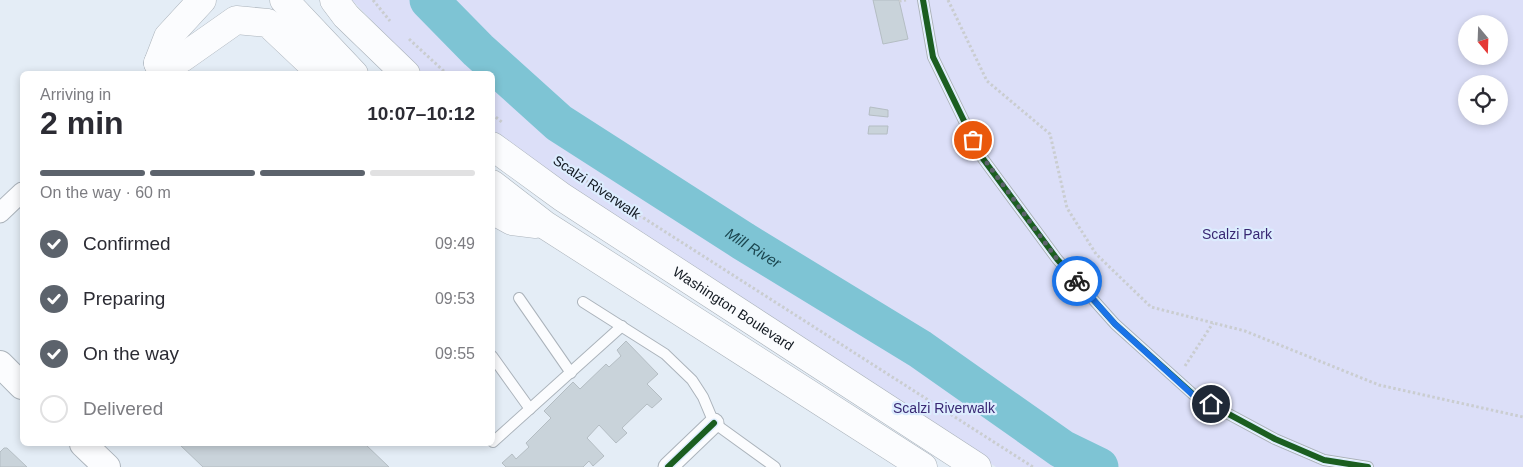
<!DOCTYPE html>
<html lang="en">
<head>
<meta charset="utf-8">
<style>
	:root { --surface:#fff; --page:#f2f2f3; --text:#2b2b33; --muted:#7c7c81; --line:#e1e1e2; --accent:#5c636c }
	body { margin:0; font-family:Helvetica,sans-serif; background:var(--page); color:var(--text); height:100vh; display:flex; flex-direction:column; font-size:19px; white-space:nowrap }
	* { box-sizing:border-box; margin:0 }
	p { font-size:16px; color:var(--muted) }
	.icon { flex:none; width:28px; height:28px; fill:none; stroke:currentColor; stroke-width:2; stroke-linecap:round; stroke-linejoin:round }
	.map { position:relative; flex:1; overflow:hidden }
	.drawer { position:absolute; left:20px; top:71px; width:475px; height:375px; display:flex; flex-direction:column; background:var(--surface); border-radius:8px; box-shadow:0 2px 8px #0003 }
	.drawer>* { flex:none }
	.needle { width:32px; rotate:161deg }
	.buttons { position:absolute; left:1458px; top:15px; display:grid; gap:10px }
	.buttons a { display:grid; place-items:center; width:50px; height:50px; border-radius:50%; background:var(--surface); box-shadow:0 2px 8px #0003; font-size:25px }
	.pin { position:absolute; display:grid; place-items:center; width:42px; height:42px; color:#fff; margin:-21px; border:2px solid #fff; border-radius:50%; box-shadow:0 1px 5px #0007 }
	.courier { position:absolute; display:grid; place-items:center; width:50px; height:50px; margin:-25px; border:4px solid #1a73e8; border-radius:50%; background:#fff; color:#222; box-shadow:0 1px 6px #0007 }
	.head em { font-style:normal; font-weight:800 }
	.head div { display:flex; flex-direction:column-reverse }
	.head { display:flex; align-items:center; justify-content:space-between; height:85px; padding:0 20px }
	h1 { font-size:32px; font-weight:800; line-height:38px }
	.bar { display:grid; grid-template-columns:repeat(4,1fr); gap:8px 5px; align-content:center; height:60px; padding:0 20px }
	.bar i { height:6px; border-radius:4px; background:var(--line) }
	.bar .active { background:var(--accent) }
	.bar p { grid-column:span 4 }
	ol { padding:0 20px; list-style:none }
	li { display:flex; align-items:center; gap:15px; height:55px }
	li p { margin-inline-start:auto }
	li .icon { padding:5px; border-radius:50%; background:var(--accent); color:#fff; stroke-width:4 }
	li:last-child { color:var(--muted) }
	li i { width:28px; height:28px; border:2px solid var(--line); border-radius:50% }
	.map>svg:first-child { display:block }
	.green { fill:#dcdff8; fill-rule:evenodd }
	.lines { fill:none; stroke-linecap:round; stroke-linejoin:round }
	.river { stroke:#7ec4d4; stroke-width:39 }
	.building { fill:#c9d3da; stroke:#b4bdc3 }
	.service-casing { stroke:#abb3bb; stroke-width:12 }
	.minor-casing { stroke:#abb3bb; stroke-width:21 }
	.secondary-casing { stroke:#abb3bb; stroke-width:28 }
	.primary-casing { stroke:#abb3bb; stroke-width:29 }
	.path { stroke:#cacdd0; stroke-width:3; stroke-dasharray:2.5 2.5; stroke-linecap:butt }
	.service { stroke:#fbfcfe; stroke-width:10 }
	.minor { stroke:#fbfcfe; stroke-width:19 }
	.secondary { stroke:#fbfcfe; stroke-width:26 }
	.primary { stroke:#fbfcfe; stroke-width:28 }
	.cycleway-casing { stroke:#dcecfe; stroke-width:9 }
	.cycleway { stroke:#1b5e20; stroke-width:6 }
	.done { stroke:#5c636c; stroke-width:5; stroke-dasharray:0 9 }
	.route { stroke:#1a73e8; stroke-width:6 }
	.labels { text-anchor:middle; dominant-baseline:central; stroke-width:4.5; stroke-linejoin:round; paint-order:stroke }
	.street-label { font-size:14px; fill:#121921; stroke:#dcecfe }
	.park-label { font-size:14px; fill:#392873; stroke:#dcecfe }
	.water-label { font-size:15px; font-style:italic; fill:#1b464f; stroke:#dcecfe }
</style>
</head>
<body>
<div class="map">
<svg width="1523" height="467" viewBox="0 0 1523 467">
	<rect width="100%" height="100%" fill="#e4edf6"/>
	<path class="green" d="M352,0H1523V467H996L596,209L493,133L492,74H423ZM1466,24H1499V56H1466ZM1466,84H1499V116H1466Z"/>
	<g class="lines">
		<path class="river" id="s1" d="M429,0L478,50L559,123L743,241L920,349L1062,449L1099,467"/>
	</g>
	<g class="building">
		<path d="M873,0H899L908,39L883,44Z"/>
		<path d="M870,107L888,110V117L869,115Z"/>
		<path d="M869,126H888L887,134H868Z"/>
		<path d="M626,341L658,374L647,384L662,399L652,408L647,404L622,428L627,433L616,443L599,425L587,438L604,456L593,466L589,461L583,467H506L502,463L512,454L516,459L529,447L526,443L551,418L544,411L573,382L580,389L606,364L609,367L621,356L617,350Z"/>
		<path d="M179,444H365L389,467H203Z"/>
		<path d="M4,448H7L27,467H0V452Z"/>
	</g>
	<g class="lines">
		<g class="service-casing">
			<g id="service">
				<path d="M923,0L933,57L981,156L1057,259L1115,324L1195,396L1275,439L1324,460L1368,467"/>
				<path d="M519,298L571,373"/>
				<path d="M583,302L665,354L692,380L703,397L714,423L775,467"/>
				<path d="M492,356L530,409"/>
				<path d="M493,442L622,326"/>
			</g>
		</g>
		<g class="minor-casing">
			<g id="minor">
				<path d="M0,213L22,192"/>
				<path d="M668,467L714,423"/>
			</g>
		</g>
		<g class="secondary-casing">
			<g id="secondary">
				<path d="M0,364L22,386"/>
				<path d="M83,444L107,467"/>
			</g>
		</g>
		<g class="primary-casing">
			<g id="primary">
				<path d="M284,0L354,74"/>
				<path d="M334,0L346,16L406,74"/>
				<path d="M158,63L182,58L236,20L268,23L322,74"/>
				<path d="M158,63L168,37L202,0"/>
				<path id="s2" d="M492,146L562,197L977,467"/>
				<path d="M492,184L545,225L923,467"/>
				<path d="M492,210L512,221L536,224"/>
			</g>
		</g>
		<g class="path">
			<path d="M373,0L390,21"/>
			<path d="M948,0L987,81L1050,134L1067,208L1096,254L1151,307L1245,331L1379,385L1523,417"/>
			<path d="M899,1L906,0"/>
			<path d="M409,39L447,74"/>
			<path d="M492,114L503,123"/>
			<path d="M558,161L610,197"/>
			<path d="M639,215L1033,467"/>
			<path d="M1185,366L1213,323"/>
		</g>
		<use href="#service" class="service"/>
		<use href="#minor" class="minor"/>
		<use href="#secondary" class="secondary"/>
		<use href="#primary" class="primary"/>
		<g class="cycleway-casing">
			<g id="cycleway">
				<path d="M923,0L933,57L981,156L1057,259L1115,324L1195,396L1275,439L1324,460L1368,467"/>
				<path d="M668,467L714,423"/>
			</g>
		</g>
		<use href="#cycleway" class="cycleway"/>
	</g>
	<g class="lines">
		<path class="done" d="M973,140L982,156L1057,259L1077,281"/>
		<path class="route" d="M1077,281L1115,324L1194,396L1211,404"/>
	</g>
	<g class="labels">
		<g class="street-label">
			<text transform="translate(597 187) rotate(34)">Scalzi Riverwalk</text>
			<text stroke="none"><textPath href="#s2" startOffset="291">Washington Boulevard</textPath></text>
		</g>
		<g class="park-label">
			<text x="1237" y="234">Scalzi Park</text>
			<text x="944" y="408">Scalzi Riverwalk</text>
		</g>
		<g class="water-label">
			<text stroke="none"><textPath href="#s1" startOffset="410">Mill River</textPath></text>
		</g>
	</g>
</svg>
<div class="buttons">
<a><svg class="needle" viewBox="-14 -14 28 28"><path d="M0-13l5 13h-10z" fill="#e53935"/><path d="M0 13l5-13h-10z" fill="#7c7c81"/></svg></a>
<a><svg class="icon" aria-label="locate" viewBox="0 0 24 24"><circle cx="12" cy="12" r="6"/><path d="M12 2v4M12 18v4M2 12h4M18 12h4"/></svg></a>
</div>
<div class="pin" style="left:973px;top:140px;background:#ea580c"><svg class="icon" aria-label="bag" viewBox="0 0 24 24"><path d="M5 8h14l-1 12H6zM9 8a3 3 0 0 1 6 0"/></svg></div>
<div class="pin" style="left:1211px;top:404px;background:#1f2937"><svg class="icon" aria-label="home" viewBox="0 0 24 24"><path d="M3 11l9-7 9 7M6 9v11h12V9"/></svg></div>
<div class="courier" style="left:1077px;top:281px"><svg class="icon" aria-label="bike" viewBox="0 0 24 24"><circle cx="6" cy="16" r="4"/><circle cx="18" cy="16" r="4"/><path d="M6 16l4-8h5l3 8M10 8l3 8H6M13 5h3"/></svg></div>
<section class="drawer">
<div class="head"><div><h1>2 min</h1><p>Arriving in</p></div><em>10:07–10:12</em></div>
<div class="bar"><i class="active"></i><i class="active"></i><i class="active"></i><i></i><p>On the way · 60 m</p></div>
<ol>
<li><svg class="icon" aria-label="check" viewBox="0 0 24 24"><path d="M5 12l5 5 9-10"/></svg>Confirmed<p>09:49</p></li>
<li><svg class="icon" aria-label="check" viewBox="0 0 24 24"><path d="M5 12l5 5 9-10"/></svg>Preparing<p>09:53</p></li>
<li><svg class="icon" aria-label="check" viewBox="0 0 24 24"><path d="M5 12l5 5 9-10"/></svg>On the way<p>09:55</p></li>
<li><i></i>Delivered</li>
</ol>
</section>
</div>
</body>
</html>
